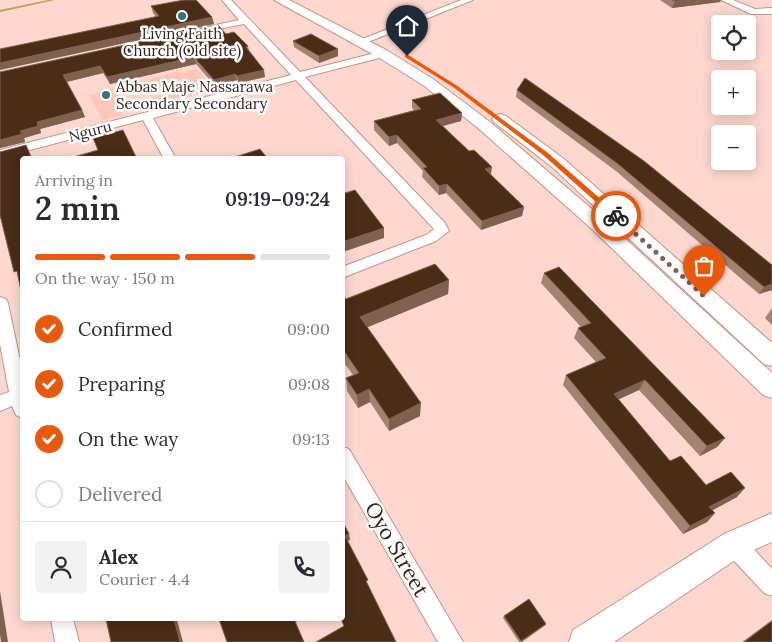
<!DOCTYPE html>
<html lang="en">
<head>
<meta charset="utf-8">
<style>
	:root { --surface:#fff; --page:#f2f2f3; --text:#2b2b33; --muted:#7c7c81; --line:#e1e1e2; --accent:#ea580c }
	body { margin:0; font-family:Lora,serif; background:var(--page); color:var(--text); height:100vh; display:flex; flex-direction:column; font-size:19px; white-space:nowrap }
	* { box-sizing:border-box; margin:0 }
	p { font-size:16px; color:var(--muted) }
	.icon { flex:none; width:28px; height:28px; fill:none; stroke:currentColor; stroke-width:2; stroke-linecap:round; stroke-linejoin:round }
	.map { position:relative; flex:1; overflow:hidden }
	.panel { position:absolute; left:20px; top:156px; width:325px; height:465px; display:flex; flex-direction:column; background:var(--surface); border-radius:5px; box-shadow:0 2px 12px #0003 }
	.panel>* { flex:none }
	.tools { position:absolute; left:711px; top:15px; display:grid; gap:10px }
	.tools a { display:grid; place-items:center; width:45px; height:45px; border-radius:5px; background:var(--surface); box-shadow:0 2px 12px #0003; font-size:25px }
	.pin { position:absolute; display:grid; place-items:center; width:42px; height:42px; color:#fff; margin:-51px -21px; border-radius:50% 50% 50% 0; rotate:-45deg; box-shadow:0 0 5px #0007 }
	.pin .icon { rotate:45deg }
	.courier { position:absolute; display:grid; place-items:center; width:50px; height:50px; margin:-25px; border:4px solid #ea580c; border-radius:50%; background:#fff; color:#222; box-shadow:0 1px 6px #0007 }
	.overview em { font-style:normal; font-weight:600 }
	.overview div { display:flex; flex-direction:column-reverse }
	.overview { display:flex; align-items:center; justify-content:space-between; height:85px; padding:0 15px }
	h1 { font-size:32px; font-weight:600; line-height:38px }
	.bar { display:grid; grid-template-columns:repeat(4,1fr); gap:8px 5px; align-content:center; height:60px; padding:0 15px }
	.bar i { height:6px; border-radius:4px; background:var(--line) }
	.bar .selected { background:var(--accent) }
	.bar p { grid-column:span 4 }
	.line { display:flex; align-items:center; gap:12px; padding:0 15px; border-top:1px solid var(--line) }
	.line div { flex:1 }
	.round { display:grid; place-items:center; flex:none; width:52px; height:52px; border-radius:5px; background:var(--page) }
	ol { padding:0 15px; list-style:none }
	li { display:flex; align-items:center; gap:15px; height:55px }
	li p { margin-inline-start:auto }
	li .icon { padding:5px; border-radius:50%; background:var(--accent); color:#fff; stroke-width:4 }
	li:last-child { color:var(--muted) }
	li i { width:28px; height:28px; border:2px solid var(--line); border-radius:50% }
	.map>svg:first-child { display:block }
	.built { fill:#fec7b9 }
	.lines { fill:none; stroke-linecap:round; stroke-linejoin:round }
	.stream { fill:#bba34c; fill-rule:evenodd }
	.street-casing { stroke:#c1958a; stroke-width:2 }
	.secondary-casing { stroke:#c1958a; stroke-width:2 }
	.street { fill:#fff; fill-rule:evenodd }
	.secondary { fill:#fff; fill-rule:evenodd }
	.wall { fill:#a48272 }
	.shaded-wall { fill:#80604e }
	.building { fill:#4a2c17; stroke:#80604e }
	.route { fill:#ea580c }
	.done { stroke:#7b625c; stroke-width:5; stroke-dasharray:0 9 }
	.poi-dot { fill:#2f7482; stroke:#fff; stroke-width:2 }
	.labels { text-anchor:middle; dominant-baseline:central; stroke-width:5; stroke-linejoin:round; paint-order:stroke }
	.far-poi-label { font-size:15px; fill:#34231e; stroke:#fff }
	.far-street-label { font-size:15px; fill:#34231e; stroke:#fff }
	.near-street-label { font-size:21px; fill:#34231e; stroke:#fff }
</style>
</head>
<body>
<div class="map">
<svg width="772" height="642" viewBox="0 0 772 642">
	<rect width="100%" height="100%" fill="#fed8ce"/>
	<g class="built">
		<path d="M197,69L214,90L197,95L184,79L159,85L160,87L155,88L157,91L144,94L143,91L135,92L113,97L123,115L103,120L89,95L179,71L181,73Z"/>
		<path d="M186,89L192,96L142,110L137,102Z"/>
	</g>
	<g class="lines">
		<path class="stream" d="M48,0H55L0,12V10Z"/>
		<g class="street-casing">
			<g id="street">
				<path d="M222,0H231L300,72L383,51L387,52V56L305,77L445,223L449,231L436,241L342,278V267L426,235L434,229L296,80L153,118L176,159H164L143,120L0,158V150L291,75L244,24L197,33V29L239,20Z"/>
				<path d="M461,0H473L363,44H357L355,42Z"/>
				<path d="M721,0H733L755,9L772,8V14H751Z"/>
				<path d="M0,297L6,299L8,303L22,370V418L16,415L12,406L0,411V395L9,392L0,344Z"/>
				<path d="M342,447L349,449L463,642H438L342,474Z"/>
				<path d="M734,533L742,536L772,569V596L764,593L726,552L723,544L726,536Z"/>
				<path d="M51,619H73L79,642H55Z"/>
			</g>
		</g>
		<g class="secondary-casing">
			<g id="secondary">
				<path d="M274,0H289L388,51L433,79L490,122L607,222L772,373V398L763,395L593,230L478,128L423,85L378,57Z"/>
				<path d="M500,114L506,116L564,159L772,343V366L764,364L552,167L494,122L492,119L494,116Z"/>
				<path d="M772,513V542L744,554L614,642H569L573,630L724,534Z"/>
			</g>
		</g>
		<use href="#street" class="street"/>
		<use href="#secondary" class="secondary"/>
	</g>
	<g class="wall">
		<path d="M660,0H721L720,2L672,8Z"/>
		<path d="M151,6L212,17L214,24L156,17L153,13Z"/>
		<path d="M226,34L248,46L249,51L265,77L239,83L237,80L215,86L196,64L110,84L103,73L67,82L82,110L85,117L40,129L41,133L24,138L25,142L0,148V72Z"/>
		<path d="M293,41L338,56L319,63L294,47Z"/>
		<path d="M525,78L772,290L759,294L616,171L516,97L517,90Z"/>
		<path d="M412,100L462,113L461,121L443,126L469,151L492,167L491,175L524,207L522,216L481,230L446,193L439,195L422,177L423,171L397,143L389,146L374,130V121L414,110L412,108Z"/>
		<path d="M544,273L725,438L717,447L700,456L639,390L618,399L670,461L706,485L737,497L712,510L715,513L707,522L683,534L563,385L566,375L596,362L574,338L578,328L581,327L541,283Z"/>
		<path d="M449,280L448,294L367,327L420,416L389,431L370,402L358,408L347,391L346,378L353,375L342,360V294L346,299Z"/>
		<path d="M772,308V325L765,318Z"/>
		<path d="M504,616L546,624L544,626L522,642H519L503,618Z"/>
		<path d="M772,620V642H742L769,622Z"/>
	</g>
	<g class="shaded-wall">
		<path d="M686,0H721L720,2L672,8L675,1Z"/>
		<path d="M212,17L214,24L0,70V63Z"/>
		<path d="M338,49V56L319,63V56Z"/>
		<path d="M194,57L196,64L110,84L107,77Z"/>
		<path d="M100,66L103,73L66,82L63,75Z"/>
		<path d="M264,70L265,77L239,83L237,76Z"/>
		<path d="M235,74L237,80L215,86L214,80Z"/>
		<path d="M82,110L85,117L40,129L41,133L24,138L25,142L0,148V140L37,122Z"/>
		<path d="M462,113L461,121L435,128L436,120Z"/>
		<path d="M397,135V143L389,146V137Z"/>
		<path d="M492,167L490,176L485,169Z"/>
		<path d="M447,184L446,193L439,195V186Z"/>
		<path d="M524,207L522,216L481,230L482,221Z"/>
		<path d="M384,228V238L343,252L342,242Z"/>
		<path d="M449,280L448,294L361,330L360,317Z"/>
		<path d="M772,284V290L759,294L764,287Z"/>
		<path d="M645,380L639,390L609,404L614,394Z"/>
		<path d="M369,389L370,402L358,408L357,395Z"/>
		<path d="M421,403L420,416L389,431V419Z"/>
		<path d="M725,438L717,447L700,456L707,446Z"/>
		<path d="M745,488L737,497L702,516L709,507Z"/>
		<path d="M715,513L707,522L683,534L690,526Z"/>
		<path d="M349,534L350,540L346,542L345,536Z"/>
		<path d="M0,591L8,642H1L0,634Z"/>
		<path d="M174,619H180L177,620L183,642H180Z"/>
		<path d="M294,619H302L295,622Z"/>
		<path d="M546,624L544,626L521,642V641Z"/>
	</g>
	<g class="building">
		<path d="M184,0H196L212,17L0,63V49L159,16L151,6Z"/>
		<path d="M672,0H686L675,1Z"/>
		<path d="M218,25L226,34L234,32L248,46L246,47L264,70L237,76L235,74L214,80L194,57L107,77L100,66L63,75L82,110L37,122L38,126L20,131L22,134L0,140V72Z"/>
		<path d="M311,34L338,49L319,56L293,41Z"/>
		<path d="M525,78L644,161L772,265V284L764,287L618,164L517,90Z"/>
		<path d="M440,93L462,113L436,120L469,151L474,150L492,167L485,169L524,207L482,221L447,184L439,186L423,168L427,167L397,135L389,137L374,121L421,109L412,100Z"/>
		<path d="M123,130L137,159H67L98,150L93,138Z"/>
		<path d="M26,145L32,159H22V296L17,271L14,272L0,215V152Z"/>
		<path d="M260,149L268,159H229Z"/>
		<path d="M355,190L384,228L342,242V194Z"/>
		<path d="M435,264L449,280L360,317L421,403L389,419L369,389L357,395L346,378L359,373L342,348V294L346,299Z"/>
		<path d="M559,267L725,438L707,446L645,380L614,394L670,461L681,456L706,485L731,472L745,488L709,507L715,513L690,526L566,375L606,358L578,328L591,323L544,273Z"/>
		<path d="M342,520L349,534L345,536L368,580L366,581L396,642H316L344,626L341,619H342Z"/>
		<path d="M529,599L546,624L521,641L504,616Z"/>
		<path d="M106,619H174L180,642H111Z"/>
		<path d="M219,619H294L304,642H227Z"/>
		<path d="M772,621V642H744Z"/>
	</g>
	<path class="route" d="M405,55H408L456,85L548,153L619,215V218H614L543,155L453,87L405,57Z"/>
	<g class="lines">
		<path class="done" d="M616,216L704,296"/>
	</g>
	<g class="poi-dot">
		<circle cx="182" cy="16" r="5"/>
		<circle cx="106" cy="95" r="5"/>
	</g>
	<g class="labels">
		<g class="far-poi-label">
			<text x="182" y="33">Living Faith<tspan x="182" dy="17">Church (Old site)</tspan></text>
			<text x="116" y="86" text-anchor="start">Abbas Maje Nassarawa<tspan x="116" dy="17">Secondary Secondary</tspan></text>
		</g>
		<g class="far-street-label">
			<text transform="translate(90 131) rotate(-15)">Nguru</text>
		</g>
		<g class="near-street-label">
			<text transform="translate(397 549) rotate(60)">Oyo Street</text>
		</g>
	</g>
</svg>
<div class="tools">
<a><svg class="icon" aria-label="locate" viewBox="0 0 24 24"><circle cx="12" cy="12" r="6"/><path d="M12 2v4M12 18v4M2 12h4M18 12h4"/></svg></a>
<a>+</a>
<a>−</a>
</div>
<div class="pin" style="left:704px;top:296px;background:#ea580c"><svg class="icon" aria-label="bag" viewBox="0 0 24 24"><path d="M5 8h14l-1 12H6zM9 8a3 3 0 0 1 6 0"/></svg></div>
<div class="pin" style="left:407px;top:56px;background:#1f2937"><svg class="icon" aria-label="home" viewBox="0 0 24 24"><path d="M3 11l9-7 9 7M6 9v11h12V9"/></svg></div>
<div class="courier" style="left:616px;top:216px"><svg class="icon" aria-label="bike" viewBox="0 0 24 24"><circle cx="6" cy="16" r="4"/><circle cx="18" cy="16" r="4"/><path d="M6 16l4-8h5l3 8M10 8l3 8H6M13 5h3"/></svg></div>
<section class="panel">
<div class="overview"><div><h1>2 min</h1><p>Arriving in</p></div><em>09:19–09:24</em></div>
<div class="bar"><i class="selected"></i><i class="selected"></i><i class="selected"></i><i></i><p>On the way · 150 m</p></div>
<ol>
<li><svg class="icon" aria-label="check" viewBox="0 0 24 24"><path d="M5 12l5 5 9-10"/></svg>Confirmed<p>09:00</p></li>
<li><svg class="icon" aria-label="check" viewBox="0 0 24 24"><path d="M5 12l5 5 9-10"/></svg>Preparing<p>09:08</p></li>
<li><svg class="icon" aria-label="check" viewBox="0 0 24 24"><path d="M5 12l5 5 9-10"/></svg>On the way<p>09:13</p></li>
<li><i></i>Delivered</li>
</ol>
<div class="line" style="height:90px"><a class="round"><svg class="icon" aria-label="person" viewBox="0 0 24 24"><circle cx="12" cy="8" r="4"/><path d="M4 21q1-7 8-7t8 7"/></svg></a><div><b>Alex</b><p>Courier · 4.4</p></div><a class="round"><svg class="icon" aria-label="phone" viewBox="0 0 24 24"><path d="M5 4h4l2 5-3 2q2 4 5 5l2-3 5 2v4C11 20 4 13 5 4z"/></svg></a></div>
</section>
</div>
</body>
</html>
